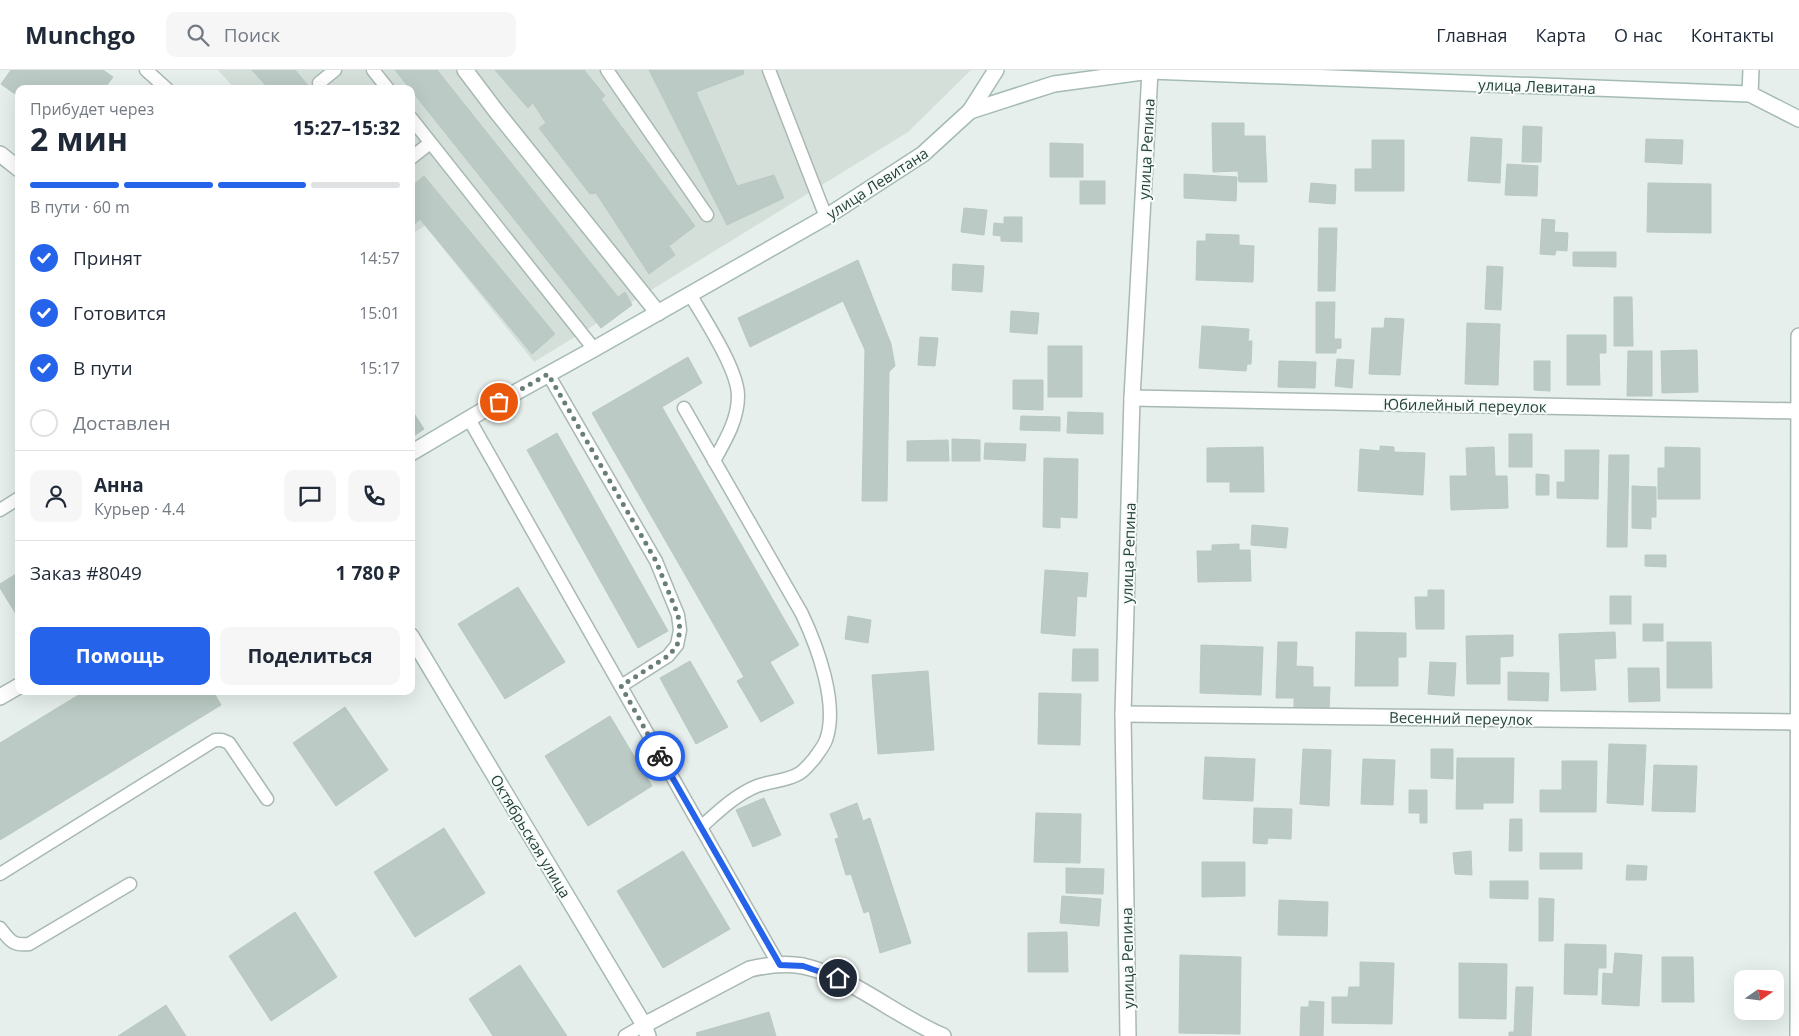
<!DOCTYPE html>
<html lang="ru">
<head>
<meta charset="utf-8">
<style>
	:root { --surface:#fff; --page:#f6f6f7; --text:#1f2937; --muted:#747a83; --line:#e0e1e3; --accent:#2563eb }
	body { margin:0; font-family:"Open Sans",sans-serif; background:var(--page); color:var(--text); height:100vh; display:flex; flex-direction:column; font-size:19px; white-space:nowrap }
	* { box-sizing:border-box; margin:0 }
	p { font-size:16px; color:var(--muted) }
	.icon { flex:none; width:28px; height:28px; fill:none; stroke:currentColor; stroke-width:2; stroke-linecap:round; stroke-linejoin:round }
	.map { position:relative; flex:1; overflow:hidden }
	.side { position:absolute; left:15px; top:15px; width:400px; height:610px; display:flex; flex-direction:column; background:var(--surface); border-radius:10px; box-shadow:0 5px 20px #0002 }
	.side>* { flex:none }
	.needle { width:32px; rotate:76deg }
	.fabs { position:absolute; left:1734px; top:900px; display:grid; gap:10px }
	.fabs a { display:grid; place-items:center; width:50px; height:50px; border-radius:10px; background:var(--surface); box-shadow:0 5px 20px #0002; font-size:25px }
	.pin { position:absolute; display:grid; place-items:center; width:42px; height:42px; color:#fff; margin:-21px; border:2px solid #fff; border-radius:50%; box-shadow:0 1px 5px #0007 }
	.courier { position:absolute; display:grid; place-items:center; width:50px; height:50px; margin:-25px; border:4px solid #2563eb; border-radius:50%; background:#fff; color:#222; box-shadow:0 1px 6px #0007 }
	.summary em { font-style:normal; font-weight:700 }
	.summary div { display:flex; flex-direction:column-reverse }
	.summary { display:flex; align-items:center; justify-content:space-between; height:85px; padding:0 15px }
	h1 { font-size:32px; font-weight:700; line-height:38px }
	.bar { display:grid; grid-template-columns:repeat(4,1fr); gap:8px 5px; align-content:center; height:60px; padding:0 15px }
	.bar i { height:6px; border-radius:4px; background:var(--line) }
	.bar .on { background:var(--accent) }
	.bar p { grid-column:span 4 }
	.line { display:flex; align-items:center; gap:12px; padding:0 15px; border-top:1px solid var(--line) }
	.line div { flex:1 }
	.round { display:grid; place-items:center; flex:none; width:52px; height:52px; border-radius:10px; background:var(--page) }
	ol { padding:0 15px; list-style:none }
	li { display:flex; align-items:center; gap:15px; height:55px }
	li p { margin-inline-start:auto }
	li .icon { padding:5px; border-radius:50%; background:var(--accent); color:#fff; stroke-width:4 }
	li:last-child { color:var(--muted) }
	li i { width:28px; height:28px; border:2px solid var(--line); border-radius:50% }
	.primary-button { display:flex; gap:10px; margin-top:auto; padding:10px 15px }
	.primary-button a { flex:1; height:58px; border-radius:10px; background:var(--accent); color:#fff; font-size:20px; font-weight:700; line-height:58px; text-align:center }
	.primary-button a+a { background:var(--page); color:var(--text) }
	header { display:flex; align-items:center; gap:30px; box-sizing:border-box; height:70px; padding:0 25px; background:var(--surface); border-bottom:1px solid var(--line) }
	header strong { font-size:24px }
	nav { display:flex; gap:28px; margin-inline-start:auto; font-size:18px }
	.search { width:350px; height:45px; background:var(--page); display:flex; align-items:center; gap:12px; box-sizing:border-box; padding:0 18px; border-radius:10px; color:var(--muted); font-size:19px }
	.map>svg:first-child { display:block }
	.built { fill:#d4dfda }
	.building { fill:#bbcac4; stroke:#b8c9c2 }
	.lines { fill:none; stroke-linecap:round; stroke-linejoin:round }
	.lane-casing { stroke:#a8b8b2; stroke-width:15 }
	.street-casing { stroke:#a8b8b2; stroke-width:18 }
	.secondary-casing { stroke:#a4bbb3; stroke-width:18 }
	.lane { stroke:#fff; stroke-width:12 }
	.street { stroke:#fff; stroke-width:15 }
	.secondary { stroke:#fff; stroke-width:15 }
	.done { stroke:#687f78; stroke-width:5; stroke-dasharray:0 9 }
	.route { stroke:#2563eb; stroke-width:6 }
	.labels { text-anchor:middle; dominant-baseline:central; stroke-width:4; stroke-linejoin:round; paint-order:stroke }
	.street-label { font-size:15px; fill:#24423a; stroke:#f7fbf9 }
</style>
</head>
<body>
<header>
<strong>Munchgo</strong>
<div class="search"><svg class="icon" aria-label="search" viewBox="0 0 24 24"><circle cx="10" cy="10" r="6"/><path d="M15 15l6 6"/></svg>Поиск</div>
<nav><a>Главная</a><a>Карта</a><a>О нас</a><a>Контакты</a></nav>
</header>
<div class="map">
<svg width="1799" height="966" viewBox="0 0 1799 966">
	<rect width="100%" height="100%" fill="#e6efeb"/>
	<path class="built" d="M218,0H971L908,62L534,292L425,156L411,164V19H235Z"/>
	<g class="building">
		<path d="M11,0H103L113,7L104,19H19V27L1,14Z"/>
		<path d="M252,0H295L311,19H269Z"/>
		<path d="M395,0H437L618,227L625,222L632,235L601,258Z"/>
		<path d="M495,0H584L605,26L601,29L695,156L669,176L675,185L649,204L596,123L590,124L539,58L546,53L533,33L528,38Z"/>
		<path d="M649,0H743L744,4L696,22L737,116L774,105L784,128L727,155Z"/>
		<path d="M1212,53H1244V66H1265L1267,112H1239L1238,101L1213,102Z"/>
		<path d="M1523,56L1542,57L1541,92H1522Z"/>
		<path d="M1471,67L1502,69L1500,113L1468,111Z"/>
		<path d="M1646,69L1683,70L1682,94L1645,92Z"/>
		<path d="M1372,70H1404V121H1355V99H1372Z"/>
		<path d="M1050,73L1083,74V107H1050Z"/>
		<path d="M1507,94L1538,96L1537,126L1505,125Z"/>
		<path d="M1184,104L1237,107L1236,131L1184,128Z"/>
		<path d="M424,106L555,264L532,284L420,149L411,157V117Z"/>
		<rect x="1080" y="111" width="25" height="23"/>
		<path d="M1311,113L1336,115L1335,134L1309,132Z"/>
		<path d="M1648,113L1711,114V163L1647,162Z"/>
		<path d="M964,138L987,140L984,165L961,162Z"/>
		<path d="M1004,147H1022V172L1001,171V166L993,165L994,153L1004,154Z"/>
		<path d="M1542,149L1555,150L1554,162L1568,163L1567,181L1556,180L1555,185L1540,184Z"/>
		<path d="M1319,158H1337L1335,221H1318Z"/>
		<path d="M1206,164L1239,165V175L1254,176L1253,212L1196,210L1197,171H1206Z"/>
		<path d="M1573,182H1616V197L1573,196Z"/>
		<path d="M858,190L891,274L895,296L889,302L887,431H862L865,280L843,231L750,277L738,248Z"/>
		<path d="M953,194L984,196L982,222L952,220Z"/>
		<path d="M1487,196L1503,197L1501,240L1485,239Z"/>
		<path d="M1614,227H1632L1633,276H1614Z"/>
		<path d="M1316,232H1335L1334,269H1341V278L1336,279V283H1316Z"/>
		<path d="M1011,241L1039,243L1037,264L1010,262Z"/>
		<path d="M1385,248L1404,249L1400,305L1369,304L1372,258H1384Z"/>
		<path d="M1467,253L1500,254L1498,315L1465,314Z"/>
		<path d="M1202,256L1249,259L1248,271H1252L1251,294H1247L1246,301L1199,298Z"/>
		<path d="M1567,265H1606V283H1599L1600,315H1567Z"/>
		<path d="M920,267L938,268L935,296L918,295Z"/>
		<rect x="1048" y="276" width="34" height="51"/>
		<path d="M1697,280L1698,322L1662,323L1661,281Z"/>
		<path d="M1628,281H1652V326H1627Z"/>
		<path d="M688,287L702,313L662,337L799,575L770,592L794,633L761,652L737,611L744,607L592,343Z"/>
		<path d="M1337,289L1354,290L1352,318L1335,316Z"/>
		<path d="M1279,291L1316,292L1315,318L1278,317Z"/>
		<path d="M1534,291H1550V321L1534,320Z"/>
		<path d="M1013,310H1043V340L1013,339Z"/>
		<path d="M411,339L424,359L411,368Z"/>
		<path d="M1068,342L1103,343V364L1067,363Z"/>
		<path d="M1021,346L1060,347V361L1020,360Z"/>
		<path d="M557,363L668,561L638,578L527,380Z"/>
		<rect x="1509" y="364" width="23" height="33"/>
		<path d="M952,369L980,370V391H952Z"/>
		<path d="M948,370L949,391H907V371Z"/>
		<path d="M985,373L1026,374L1025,391L984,389Z"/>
		<path d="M1380,376L1394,377V382L1425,383L1423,425L1358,421L1360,379L1380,381Z"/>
		<path d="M1263,377L1264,422H1230V412H1207V378Z"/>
		<path d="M1494,377L1495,406H1507L1508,438L1451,440L1450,406H1467L1466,378Z"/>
		<path d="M1665,377L1700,378V429H1658V398H1665Z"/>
		<path d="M1565,380H1599L1598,429L1557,428V412H1565Z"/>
		<path d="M1609,385H1629L1627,477H1607Z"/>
		<path d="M1044,388L1078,389L1077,448L1060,447V458L1043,457Z"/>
		<path d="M1536,404L1549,405V425H1536Z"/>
		<path d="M1632,416L1656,417V447H1651V459L1632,458Z"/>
		<path d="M1252,455L1288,458L1286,478L1251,475Z"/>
		<path d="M1239,474V480H1250L1251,511L1198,512L1197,481H1212V475Z"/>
		<path d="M1645,485H1666V497L1645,496Z"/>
		<path d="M1045,500L1088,503L1086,527L1077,526L1075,566L1041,563Z"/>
		<path d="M19,502V549L0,518V514Z"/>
		<path d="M518,517L565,592L505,629L458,554Z"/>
		<path d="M1428,520H1444V559H1416L1415,527H1428Z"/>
		<rect x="1610" y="526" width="21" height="28"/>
		<path d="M848,546L871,550L868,573L845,569Z"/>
		<rect x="1643" y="554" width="20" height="17"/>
		<path d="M1356,562L1406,563V587H1398V616H1355Z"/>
		<path d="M1615,562L1616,588L1594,589L1596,620L1561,621L1559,564Z"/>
		<path d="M1513,565V586L1500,587V614H1467L1466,566Z"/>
		<path d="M1278,572H1297L1296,596L1313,597V617H1330L1329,639L1294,637V628H1276Z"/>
		<path d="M1667,572H1711L1712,618H1667Z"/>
		<path d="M1201,575L1263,577L1261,625L1200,623Z"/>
		<path d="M1073,579H1098V611H1072Z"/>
		<path d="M690,591L728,657L696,674L660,608Z"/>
		<path d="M1430,592L1456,593L1454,626L1428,624Z"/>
		<path d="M1628,598H1659L1660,631L1629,632Z"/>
		<path d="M928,601L934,680L878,684L872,605Z"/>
		<path d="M1508,602L1549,603L1548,631L1508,630Z"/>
		<path d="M85,621H213L221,635L0,770V673Z"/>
		<path d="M1039,623L1081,624L1080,675L1038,674Z"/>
		<path d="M345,637L388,700L336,736L293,673Z"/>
		<path d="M610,646L652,716L588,756L545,686Z"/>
		<path d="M1609,674L1646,675L1643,735L1607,733Z"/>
		<path d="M1303,679L1331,680L1329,736L1300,734Z"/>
		<path d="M1431,679H1453V709L1431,708Z"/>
		<path d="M1205,687L1255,689L1253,731L1203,729Z"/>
		<path d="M1457,688H1514L1513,733H1483V739H1456Z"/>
		<path d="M1363,689L1395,690L1393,735L1361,734Z"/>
		<path d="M1562,691H1597L1596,742H1540V720H1562Z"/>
		<path d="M1654,695L1697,696L1695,742L1652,741Z"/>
		<path d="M1409,720H1427V753H1420V743H1409Z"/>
		<path d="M764,728L781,765L753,777L736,740Z"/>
		<path d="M857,733L863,751L870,748L911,873L880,883L869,841L864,843L851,804L846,805L835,769L839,768L830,744Z"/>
		<path d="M1254,738L1292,739L1291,769L1268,768L1267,774L1253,773Z"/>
		<path d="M1036,743L1081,744L1080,793L1034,792Z"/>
		<path d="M1510,749H1522V781H1509Z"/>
		<path d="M444,758L485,823L415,867L374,802Z"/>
		<path d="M683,781L730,859L663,898L617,821Z"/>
		<path d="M1471,781L1472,805L1455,804L1453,783Z"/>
		<rect x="1540" y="783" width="42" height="16"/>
		<path d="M1202,792H1245V826L1202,827Z"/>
		<path d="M1627,795L1647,796L1646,810H1626Z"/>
		<path d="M1066,798L1104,799L1103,824L1066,823Z"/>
		<path d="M1490,811H1528V829L1490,828Z"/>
		<path d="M1062,826L1101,829L1099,856L1060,853Z"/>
		<path d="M1539,828L1554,829L1553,871H1539Z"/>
		<path d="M1279,830L1328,832L1327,866L1278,865Z"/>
		<path d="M295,842L337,907L271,951L229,886Z"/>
		<path d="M1067,862L1068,902H1028V863Z"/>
		<path d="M1565,874L1606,875V898H1598L1597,925L1564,924Z"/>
		<path d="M1615,883L1642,885L1639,936L1602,934L1603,903L1613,904Z"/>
		<path d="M1180,885L1241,887L1240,964L1179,963Z"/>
		<path d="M1662,887H1693L1694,932H1662Z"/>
		<path d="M1360,892L1394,893L1392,954L1332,953V927H1348L1349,917H1360Z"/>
		<path d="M1459,893L1507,894L1506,949L1459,948Z"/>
		<path d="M520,895L567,966H493L469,929Z"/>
		<path d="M1516,917H1533L1531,966H1509V962H1514Z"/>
		<path d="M1309,931L1324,932L1323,966H1300L1301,937H1309Z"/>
		<path d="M166,935L186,966H118Z"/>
		<path d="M769,942L776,966H697L696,963Z"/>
	</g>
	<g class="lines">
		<g class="lane-casing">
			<g id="lane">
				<path d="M146,0L167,19"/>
				<path d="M373,0L388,19"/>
				<path d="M607,0L707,145"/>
				<path d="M769,0L826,147"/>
				<path d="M319,13L335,0"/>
				<path d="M411,48L594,279"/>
				<path d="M411,88L430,73"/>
				<path d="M690,224C704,249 738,299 738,326C738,350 725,371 714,391"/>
				<path d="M548,304L656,491L678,545L680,560L677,575L668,586L621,616"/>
				<path d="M684,338L802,544C817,576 839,634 826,670C824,676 818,683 814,689C809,694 806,699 800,703C788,711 770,711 757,716C735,725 718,742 701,757"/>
				<path d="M469,349L779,895"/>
				<path d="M0,440L19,428"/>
				<path d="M0,804L215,670H222L229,673L267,729"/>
				<path d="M0,858C10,870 12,876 29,874L130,814"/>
				<path d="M625,966L644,955"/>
			</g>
		</g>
		<g class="street-casing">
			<g id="street">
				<path d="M465,0L496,41L658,243"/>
				<path d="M1750,24L1751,0"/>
				<path d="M0,84L19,99"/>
				<path d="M1132,328L1798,341"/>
				<path d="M0,627L19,616"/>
				<path d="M1123,644L1798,652"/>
				<path d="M644,955L750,899C767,895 785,893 803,896C853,907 895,946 943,966"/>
				<path d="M1128,966L1123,644L1132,328L1150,1"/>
				<path d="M1798,966L1799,266"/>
			</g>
		</g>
		<g class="secondary-casing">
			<g id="secondary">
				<path d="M970,41L996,0"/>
				<path d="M411,383L482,341L594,279L826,147L923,84L970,41L1054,14L1150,1L1750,24L1799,49"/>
				<path d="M411,566L644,955L648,966"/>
			</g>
		</g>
		<use href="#lane" class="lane"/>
		<use href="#street" class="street"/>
		<use href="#secondary" class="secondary"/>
	</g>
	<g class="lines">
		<path class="done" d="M499,332L548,304L656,491L678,545L680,560L677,576L668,586L621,616L660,686"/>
		<path class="route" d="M660,686L780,895L803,896L838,908"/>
	</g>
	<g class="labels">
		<g class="street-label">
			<text transform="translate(1537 16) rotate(2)">улица Левитана</text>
			<text transform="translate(1146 79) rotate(-87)">улица Репина</text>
			<text transform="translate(877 113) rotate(-33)">улица Левитана</text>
			<text transform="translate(1465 335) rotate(1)">Юбилейный переулок</text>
			<text transform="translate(1128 483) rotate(-88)">улица Репина</text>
			<text transform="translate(1461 648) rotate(1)">Весенний переулок</text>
			<text transform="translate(531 766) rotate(59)">Октябрьская улица</text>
			<text transform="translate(1127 888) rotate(-91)">улица Репина</text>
		</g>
	</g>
</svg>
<div class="fabs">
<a><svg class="needle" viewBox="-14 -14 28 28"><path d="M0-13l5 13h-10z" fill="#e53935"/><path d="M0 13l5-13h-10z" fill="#747a83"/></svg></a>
</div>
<div class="pin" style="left:499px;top:332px;background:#ea580c"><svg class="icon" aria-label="bag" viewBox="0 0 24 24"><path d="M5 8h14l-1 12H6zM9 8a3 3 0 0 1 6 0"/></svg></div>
<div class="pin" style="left:838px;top:908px;background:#1f2937"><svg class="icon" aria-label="home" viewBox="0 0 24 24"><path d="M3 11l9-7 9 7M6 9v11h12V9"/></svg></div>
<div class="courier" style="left:660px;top:686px"><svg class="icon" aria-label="bike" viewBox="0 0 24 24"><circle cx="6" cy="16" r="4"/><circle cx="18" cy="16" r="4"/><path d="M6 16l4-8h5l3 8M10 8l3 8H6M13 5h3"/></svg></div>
<section class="side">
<div class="summary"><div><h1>2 мин</h1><p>Прибудет через</p></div><em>15:27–15:32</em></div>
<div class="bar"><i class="on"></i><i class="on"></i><i class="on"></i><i></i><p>В пути · 60 m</p></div>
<ol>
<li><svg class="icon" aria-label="check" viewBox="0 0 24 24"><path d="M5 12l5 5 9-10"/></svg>Принят<p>14:57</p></li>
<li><svg class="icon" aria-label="check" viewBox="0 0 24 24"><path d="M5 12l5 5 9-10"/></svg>Готовится<p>15:01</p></li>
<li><svg class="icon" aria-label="check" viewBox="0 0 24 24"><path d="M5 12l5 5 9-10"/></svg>В пути<p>15:17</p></li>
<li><i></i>Доставлен</li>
</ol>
<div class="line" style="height:90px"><a class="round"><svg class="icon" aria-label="person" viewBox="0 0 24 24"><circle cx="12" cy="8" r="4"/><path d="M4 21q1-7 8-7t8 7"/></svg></a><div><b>Анна</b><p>Курьер · 4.4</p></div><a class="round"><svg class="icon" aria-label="chat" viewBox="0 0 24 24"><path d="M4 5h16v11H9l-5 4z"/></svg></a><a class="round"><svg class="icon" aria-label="phone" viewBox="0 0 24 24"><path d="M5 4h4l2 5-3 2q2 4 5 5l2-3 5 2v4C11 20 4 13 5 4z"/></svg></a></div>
<div class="line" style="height:65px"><div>Заказ #8049</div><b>1 780 ₽</b></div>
<div class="primary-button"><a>Помощь</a><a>Поделиться</a></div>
</section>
</div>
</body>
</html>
